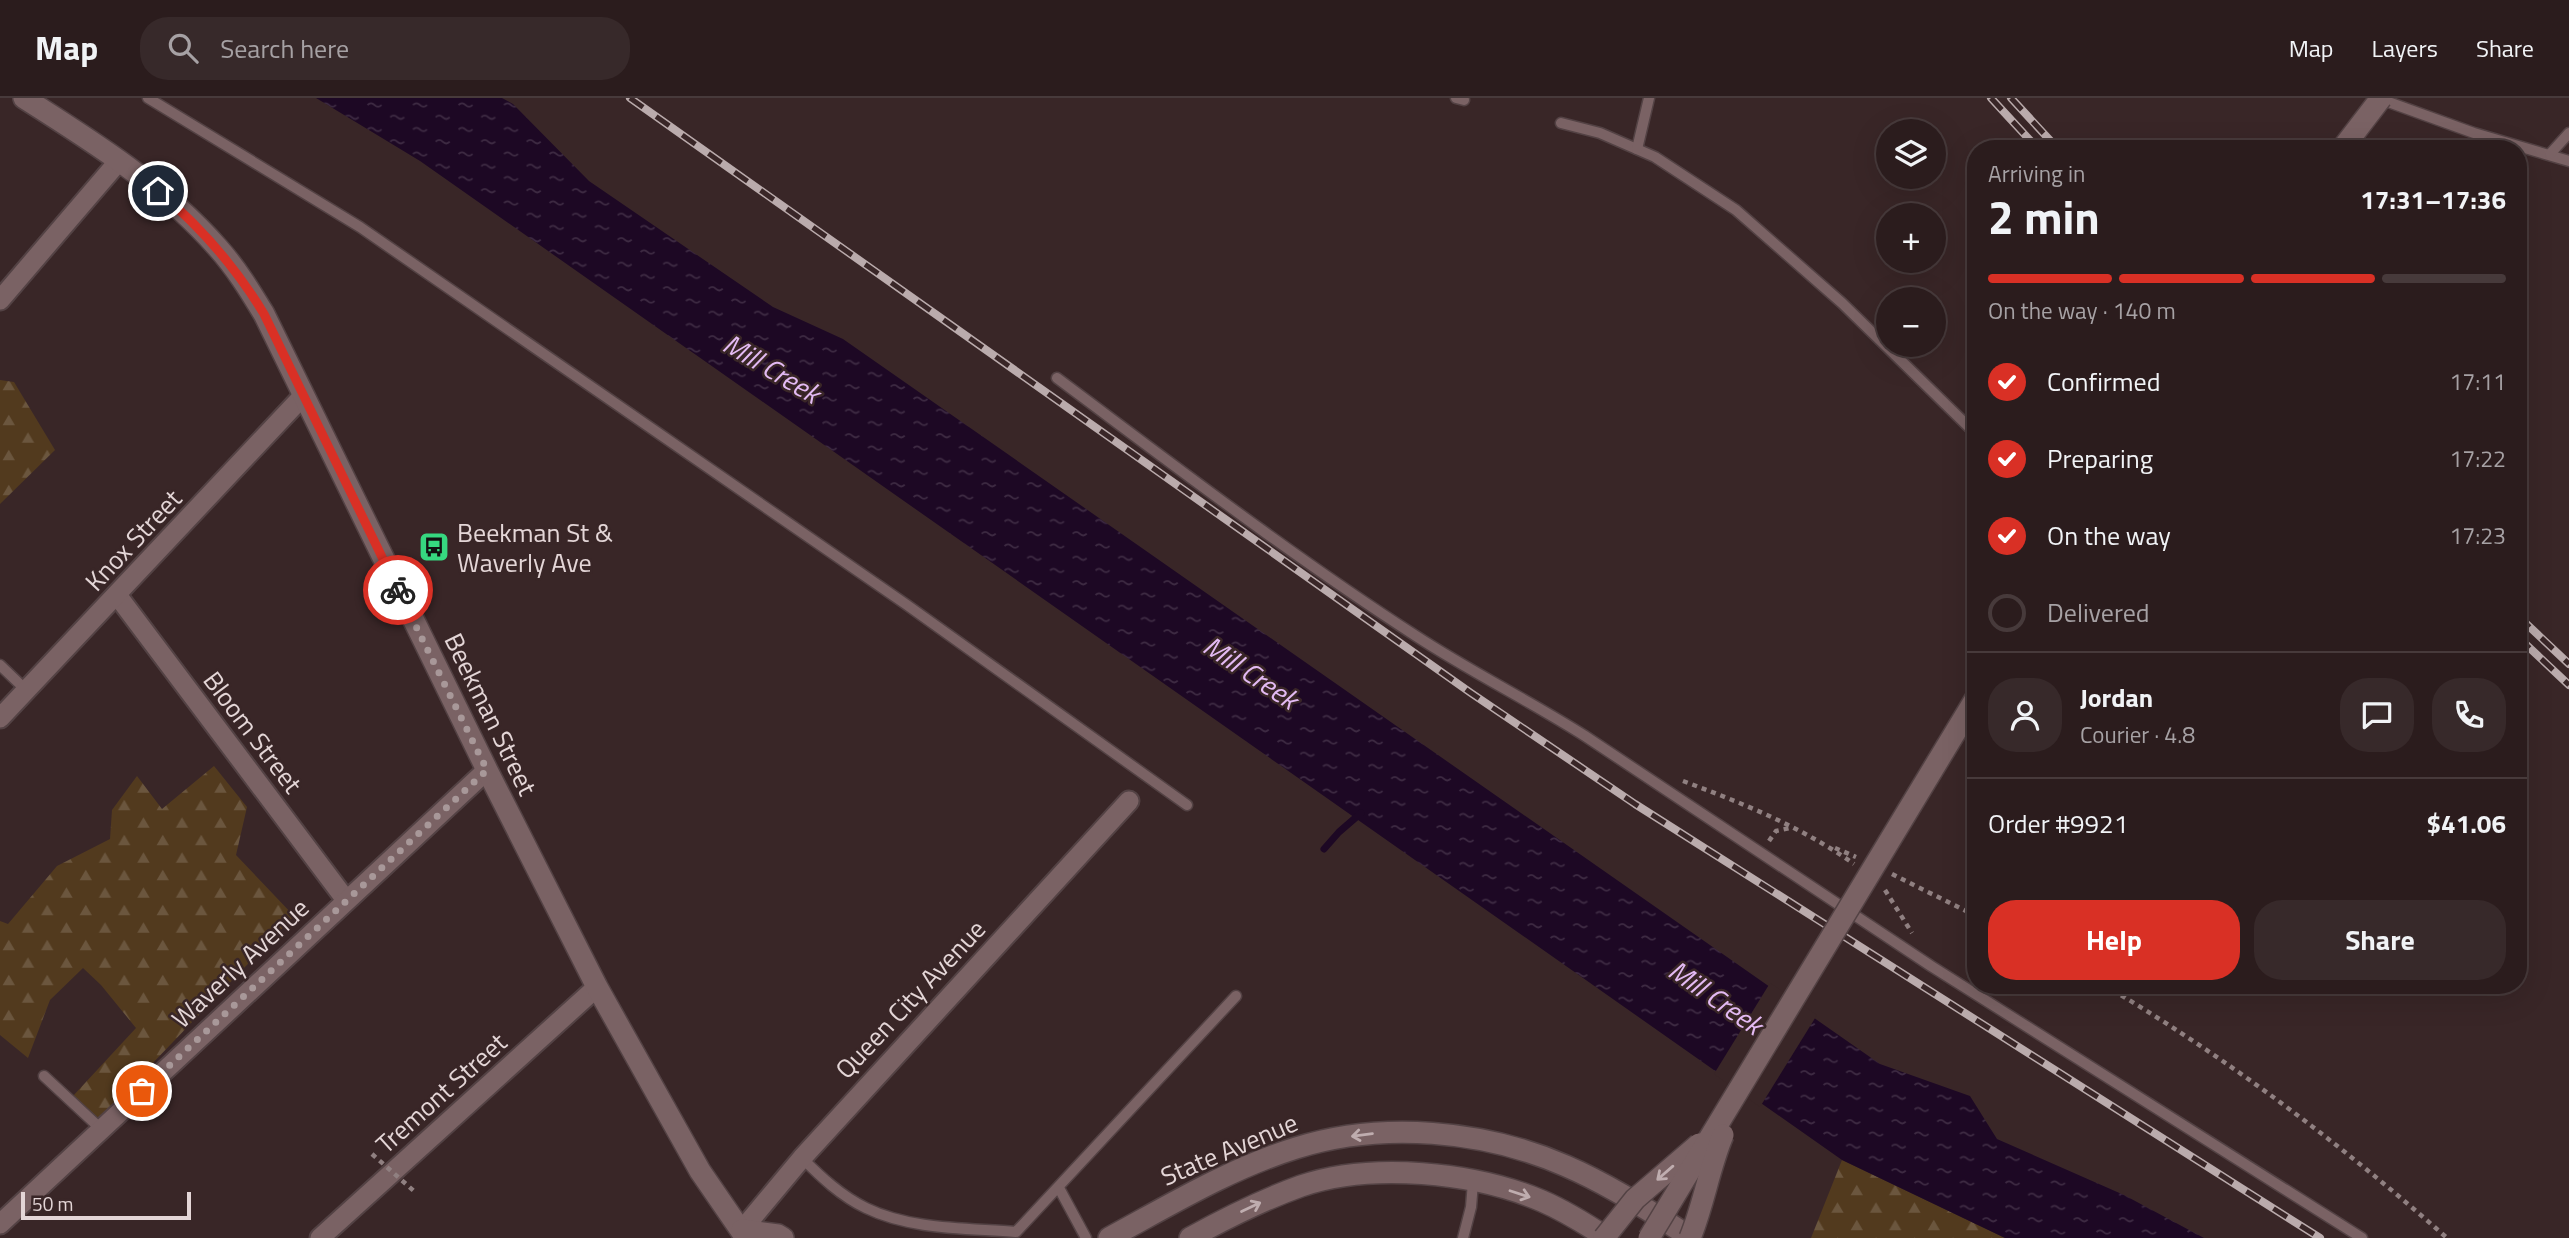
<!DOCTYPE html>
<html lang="en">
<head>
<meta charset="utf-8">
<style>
	:root { --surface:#2b1c1d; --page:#37292a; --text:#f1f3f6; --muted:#a6a1a4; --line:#473a3b; --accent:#d93025 }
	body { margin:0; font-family:"Titillium Web",sans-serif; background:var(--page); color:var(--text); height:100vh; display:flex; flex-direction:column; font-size:26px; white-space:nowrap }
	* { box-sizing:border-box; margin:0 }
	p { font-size:23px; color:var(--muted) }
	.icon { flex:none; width:38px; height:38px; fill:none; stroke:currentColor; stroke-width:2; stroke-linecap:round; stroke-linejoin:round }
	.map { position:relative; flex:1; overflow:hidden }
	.details { position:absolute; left:1967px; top:42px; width:560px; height:854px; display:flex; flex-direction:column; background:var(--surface); border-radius:28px; box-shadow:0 7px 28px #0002,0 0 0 2px var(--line) }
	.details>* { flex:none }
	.buttons { position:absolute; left:1876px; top:21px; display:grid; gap:14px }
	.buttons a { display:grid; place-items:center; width:70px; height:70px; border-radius:50%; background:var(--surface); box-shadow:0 7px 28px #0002,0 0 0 2px var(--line); font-size:35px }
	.scale { position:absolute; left:21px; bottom:18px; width:170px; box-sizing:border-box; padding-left:7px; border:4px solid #e4d6d7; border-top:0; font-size:19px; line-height:24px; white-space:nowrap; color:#e4d6d7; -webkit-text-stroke:5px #392627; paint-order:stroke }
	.pin { position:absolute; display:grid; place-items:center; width:60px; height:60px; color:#fff; margin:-30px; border:4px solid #fff; border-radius:50%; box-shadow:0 2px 7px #0007 }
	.courier { position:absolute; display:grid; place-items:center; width:70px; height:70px; margin:-35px; border:5px solid #d93025; border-radius:50%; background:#fff; color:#222; box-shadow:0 2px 9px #0007 }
	.overview em { font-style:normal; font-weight:700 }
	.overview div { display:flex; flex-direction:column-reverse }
	.overview { display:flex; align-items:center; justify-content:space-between; height:119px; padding:0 21px }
	h1 { font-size:46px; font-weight:700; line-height:52px }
	.bar { display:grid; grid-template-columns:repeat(4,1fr); gap:10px 7px; align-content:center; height:84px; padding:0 21px }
	.bar i { height:9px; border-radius:5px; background:var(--line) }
	.bar .on { background:var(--accent) }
	.bar p { grid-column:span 4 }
	.line { display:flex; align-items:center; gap:18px; padding:0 21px; border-top:2px solid var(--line) }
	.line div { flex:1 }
	.round { display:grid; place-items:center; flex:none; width:74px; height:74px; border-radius:28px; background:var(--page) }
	ol { padding:0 21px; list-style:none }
	li { display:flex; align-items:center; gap:21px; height:77px }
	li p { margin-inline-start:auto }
	li .icon { padding:7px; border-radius:50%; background:var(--accent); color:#fff; stroke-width:4 }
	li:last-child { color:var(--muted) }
	li i { width:38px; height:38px; border:4px solid var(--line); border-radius:50% }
	.action { display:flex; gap:14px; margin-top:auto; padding:14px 21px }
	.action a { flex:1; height:80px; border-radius:28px; background:var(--accent); color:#fff; font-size:28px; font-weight:700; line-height:80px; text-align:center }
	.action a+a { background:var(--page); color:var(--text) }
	header { display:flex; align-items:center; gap:42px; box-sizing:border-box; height:98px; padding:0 35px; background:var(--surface); border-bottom:2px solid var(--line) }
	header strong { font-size:33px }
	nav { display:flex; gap:38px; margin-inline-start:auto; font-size:24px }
	.search { width:490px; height:63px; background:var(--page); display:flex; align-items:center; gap:18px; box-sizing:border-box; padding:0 24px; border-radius:28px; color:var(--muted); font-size:26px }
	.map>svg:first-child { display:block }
	.forest { fill:url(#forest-firs) }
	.water { fill:url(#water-ripples) }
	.pier { fill:#392627 }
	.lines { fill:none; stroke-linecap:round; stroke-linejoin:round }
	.stream { stroke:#1d0824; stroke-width:7 }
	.service-casing { stroke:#534244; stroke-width:13 }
	.minor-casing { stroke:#534244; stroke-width:23 }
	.secondary-casing { stroke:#534244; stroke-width:24 }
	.path { stroke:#908081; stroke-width:4.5; stroke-dasharray:5 5; stroke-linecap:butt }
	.service { stroke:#7a6264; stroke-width:10 }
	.minor { stroke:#7a6264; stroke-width:19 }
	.secondary { stroke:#7a6264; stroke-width:21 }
	.rail-casing { stroke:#baabac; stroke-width:8 }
	.rail { stroke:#392627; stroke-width:5; stroke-dasharray:16; stroke-linecap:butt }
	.secondary-bridge-casing { stroke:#534244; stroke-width:24; stroke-linecap:butt }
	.path-bridge { stroke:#908081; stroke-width:4.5; stroke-dasharray:5 5; stroke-linecap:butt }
	.secondary-bridge { stroke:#7a6264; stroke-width:21 }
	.oneway { stroke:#bfadaf }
	.done { stroke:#a89899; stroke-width:7; stroke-dasharray:0 12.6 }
	.route { stroke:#d93025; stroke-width:9 }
	.labels { text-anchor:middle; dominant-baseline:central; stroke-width:5; stroke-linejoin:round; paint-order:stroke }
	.poi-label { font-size:26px; fill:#e4d6d7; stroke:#392627; text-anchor:start }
	.street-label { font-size:26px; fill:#e4d6d7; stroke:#392627 }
	.water-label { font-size:28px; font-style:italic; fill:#e3baf3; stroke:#392627 }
</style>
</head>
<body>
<header>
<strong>Map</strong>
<div class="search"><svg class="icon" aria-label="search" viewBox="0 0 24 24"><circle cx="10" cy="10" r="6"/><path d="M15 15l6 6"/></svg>Search here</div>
<nav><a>Map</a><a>Layers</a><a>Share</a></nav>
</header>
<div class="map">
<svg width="2569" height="1140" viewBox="0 0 2569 1140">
	<defs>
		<pattern id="forest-firs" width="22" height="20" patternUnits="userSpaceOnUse" patternTransform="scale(1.75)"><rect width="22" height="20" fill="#523a1e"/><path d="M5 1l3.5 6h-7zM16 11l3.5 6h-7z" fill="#6b563e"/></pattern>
		<pattern id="water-ripples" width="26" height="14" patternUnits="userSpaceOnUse" patternTransform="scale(1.75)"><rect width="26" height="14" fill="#1d0824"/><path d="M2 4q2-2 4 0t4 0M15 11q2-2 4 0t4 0" fill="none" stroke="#3e2b43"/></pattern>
	</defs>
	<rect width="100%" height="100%" fill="#392627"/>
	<g class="forest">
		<path d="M0,282L14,284L55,352L0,406Z"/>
		<path d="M214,668L247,709L236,757L294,818L99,1021L73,998L136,930L101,887L83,870L50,902L28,960L0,937V823L8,826L57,768L110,741L112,712L137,678L162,711Z"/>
		<path d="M1842,1062L2005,1140H1811Z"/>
	</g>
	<path class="water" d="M316,0H502L513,6L589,83L773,209L843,241L1880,966L1970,998L1997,1041L2124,1097L2204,1140H2005L1842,1062L420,63Z"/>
	<path class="pier" d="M1770,885L1817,917L1760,1009L1714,976Z"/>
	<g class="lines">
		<path class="stream" d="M1324,751L1339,734L1361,715"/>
		<g class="service-casing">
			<g id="service">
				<path d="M148,0L360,129L907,507L1187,707"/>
				<path d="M1456,0L1464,2"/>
				<path d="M2380,1L2474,35L2569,63"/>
				<path d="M1561,25L1600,35L1655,59L1736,112L1842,205L1976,336"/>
				<path d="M1637,51L1649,0"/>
				<path d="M2550,56L2569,35"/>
				<path d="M1057,280C1175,368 1292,458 1416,538C1471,574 1530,603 1585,638L1931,868L2362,1140"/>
				<path d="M0,567L26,592"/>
				<path d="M44,978L101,1031"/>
				<path d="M802,1060C821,1079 841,1098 866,1110C911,1132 968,1130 1016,1134L1236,898"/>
				<path d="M1059,1090L1086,1140"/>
				<path d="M1463,1140L1471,1109L1473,1084"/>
			</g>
		</g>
		<g class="minor-casing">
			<g id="minor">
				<path d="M0,202L118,64"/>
				<path d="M117,497L346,802"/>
				<path d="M0,620L303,298"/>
				<path d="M0,1126L487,672"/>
				<path d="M742,1132L802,1060L1129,703"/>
				<path d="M320,1140L597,889"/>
			</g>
		</g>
		<g class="secondary-casing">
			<g id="secondary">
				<path d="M24,0C92,43 165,89 218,150C236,170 250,193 264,216L487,672L597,889L700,1073L746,1140"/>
				<path d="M742,1132L778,1137L783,1140"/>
				<path d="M1109,1140C1170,1107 1229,1071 1296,1050C1382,1023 1484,1032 1566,1068C1610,1087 1651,1113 1691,1140"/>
				<path d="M1190,1140C1226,1120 1262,1102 1301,1088C1371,1064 1474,1074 1542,1103C1565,1113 1586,1126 1607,1140"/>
			</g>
		</g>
		<g class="path">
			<path d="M1683,683C1742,705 1802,729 1854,766"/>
			<path d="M1769,743L1776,733L1790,730"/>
			<path d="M1835,750L1856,759"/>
			<path d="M1892,776L1976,818"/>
			<path d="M1885,792L1912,835"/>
			<path d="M2104,887C2226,959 2341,1046 2447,1140"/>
		</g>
		<use href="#service" class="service"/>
		<use href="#minor" class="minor"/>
		<use href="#secondary" class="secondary"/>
		<g class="rail-casing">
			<g id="rail">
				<path d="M630,0L1471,595L1635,706L2320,1140"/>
				<path d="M1991,0L2038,51"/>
				<path d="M2011,0L2058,51"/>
				<path d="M2518,518L2569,566"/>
				<path d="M2518,539L2569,587"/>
			</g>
		</g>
		<use href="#rail" class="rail"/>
		<g class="secondary-bridge-casing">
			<g id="secondary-bridge">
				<path d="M2342,51L2381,0"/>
				<path d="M1604,1140L1635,1101L1699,1046"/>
				<path d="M1649,1140L1976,600"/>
				<path d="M1690,1140C1704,1106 1709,1070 1723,1037"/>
			</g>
		</g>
		<path class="path-bridge" d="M372,1056L415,1094"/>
		<use href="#secondary-bridge" class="secondary-bridge"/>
	</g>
	<defs><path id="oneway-shaft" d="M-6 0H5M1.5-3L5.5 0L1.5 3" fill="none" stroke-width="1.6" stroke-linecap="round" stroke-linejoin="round" transform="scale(1.75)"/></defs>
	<g class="oneway">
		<use href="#oneway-shaft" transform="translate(1362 1037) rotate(173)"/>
		<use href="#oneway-shaft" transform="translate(1665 1075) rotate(139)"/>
		<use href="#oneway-shaft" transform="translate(1520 1096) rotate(18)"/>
		<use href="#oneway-shaft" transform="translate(1251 1109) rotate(-25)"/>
	</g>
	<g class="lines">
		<path class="done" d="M142,993L487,672L398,492"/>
		<path class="route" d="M158,93C201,129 235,168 264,216L398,492"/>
	</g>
	<defs>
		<g id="bus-square" transform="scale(1.575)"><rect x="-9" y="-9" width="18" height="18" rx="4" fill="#36d880" stroke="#392627"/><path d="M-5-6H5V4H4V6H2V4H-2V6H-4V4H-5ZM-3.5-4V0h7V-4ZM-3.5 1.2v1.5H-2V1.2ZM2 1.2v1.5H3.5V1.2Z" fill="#111"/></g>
	</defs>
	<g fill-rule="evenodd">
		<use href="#bus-square" x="434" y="449"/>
	</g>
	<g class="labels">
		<g class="poi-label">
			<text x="457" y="434">Beekman St &amp;<tspan x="457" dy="30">Waverly Ave</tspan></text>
		</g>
		<g class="street-label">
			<text transform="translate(133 442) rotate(-47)">Knox Street</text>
			<text transform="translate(491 616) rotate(64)">Beekman Street</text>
			<text transform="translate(253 634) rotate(53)">Bloom Street</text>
			<text transform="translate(240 865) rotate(-43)">Waverly Avenue</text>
			<text transform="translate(910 901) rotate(-47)">Queen City Avenue</text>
			<text transform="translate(441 995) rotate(-42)">Tremont Street</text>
			<text transform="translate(1229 1051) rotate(-23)">State Avenue</text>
		</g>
		<g class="water-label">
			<text transform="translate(772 270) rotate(31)">Mill Creek</text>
			<text transform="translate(1251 574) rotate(34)">Mill Creek</text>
			<text transform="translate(1716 899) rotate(35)">Mill Creek</text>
		</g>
	</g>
</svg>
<div class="buttons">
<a><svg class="icon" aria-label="layers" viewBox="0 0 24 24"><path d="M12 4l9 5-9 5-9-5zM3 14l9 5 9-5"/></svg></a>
<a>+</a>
<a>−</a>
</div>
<div class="scale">50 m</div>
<div class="pin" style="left:142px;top:993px;background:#ea580c"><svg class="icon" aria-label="bag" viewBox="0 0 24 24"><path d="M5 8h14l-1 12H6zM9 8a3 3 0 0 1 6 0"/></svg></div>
<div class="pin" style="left:158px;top:93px;background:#1f2937"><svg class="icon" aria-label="home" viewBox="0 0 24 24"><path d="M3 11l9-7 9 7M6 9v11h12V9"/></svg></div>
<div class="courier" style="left:398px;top:492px"><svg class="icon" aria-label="bike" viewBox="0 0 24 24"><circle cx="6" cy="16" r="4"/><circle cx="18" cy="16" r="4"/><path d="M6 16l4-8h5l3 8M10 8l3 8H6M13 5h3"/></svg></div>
<section class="details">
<div class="overview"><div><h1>2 min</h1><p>Arriving in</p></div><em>17:31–17:36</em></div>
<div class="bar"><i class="on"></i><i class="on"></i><i class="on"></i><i></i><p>On the way · 140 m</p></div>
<ol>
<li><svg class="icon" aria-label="check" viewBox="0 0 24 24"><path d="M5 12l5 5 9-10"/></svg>Confirmed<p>17:11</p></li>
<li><svg class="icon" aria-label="check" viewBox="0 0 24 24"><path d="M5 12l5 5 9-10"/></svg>Preparing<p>17:22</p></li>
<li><svg class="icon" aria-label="check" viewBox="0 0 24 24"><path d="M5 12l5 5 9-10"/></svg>On the way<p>17:23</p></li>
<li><i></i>Delivered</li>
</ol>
<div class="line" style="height:126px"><a class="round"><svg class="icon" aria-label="person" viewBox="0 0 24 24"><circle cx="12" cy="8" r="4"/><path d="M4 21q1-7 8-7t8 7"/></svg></a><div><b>Jordan</b><p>Courier · 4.8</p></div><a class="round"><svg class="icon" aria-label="chat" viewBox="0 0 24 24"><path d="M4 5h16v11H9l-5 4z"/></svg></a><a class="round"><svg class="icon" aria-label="phone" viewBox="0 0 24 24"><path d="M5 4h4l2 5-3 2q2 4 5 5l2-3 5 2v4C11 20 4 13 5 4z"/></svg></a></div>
<div class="line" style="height:91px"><div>Order #9921</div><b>$41.06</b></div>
<div class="action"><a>Help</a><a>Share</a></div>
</section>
</div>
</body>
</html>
